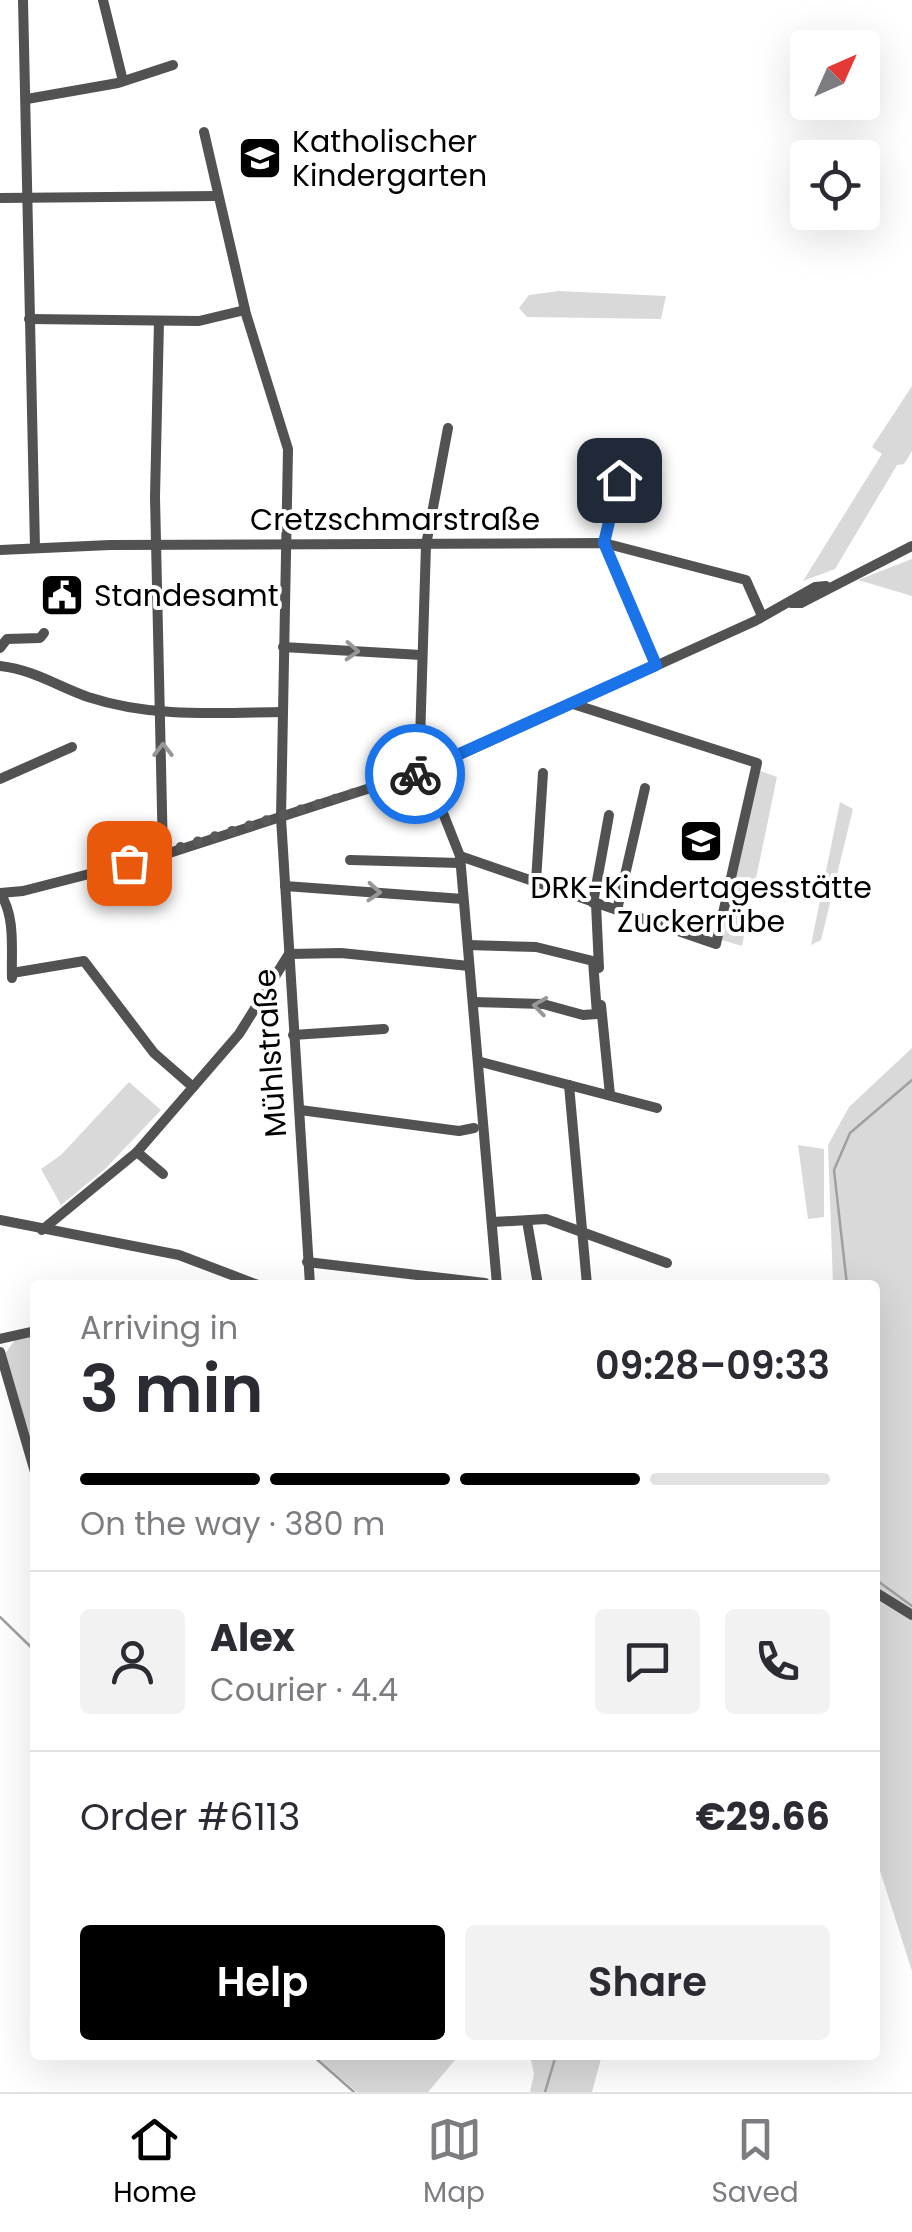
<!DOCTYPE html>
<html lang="en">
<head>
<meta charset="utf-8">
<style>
	:root { --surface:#fff; --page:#f2f2f3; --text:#2b2b33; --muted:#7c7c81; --line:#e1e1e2; --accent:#000 }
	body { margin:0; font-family:Poppins,sans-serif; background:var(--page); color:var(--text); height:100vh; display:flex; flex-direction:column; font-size:38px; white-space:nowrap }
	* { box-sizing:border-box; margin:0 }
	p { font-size:32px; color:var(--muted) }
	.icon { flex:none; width:55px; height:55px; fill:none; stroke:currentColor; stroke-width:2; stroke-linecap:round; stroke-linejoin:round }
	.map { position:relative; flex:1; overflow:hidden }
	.panel { position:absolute; left:30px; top:1280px; width:850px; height:780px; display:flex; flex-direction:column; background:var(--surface); border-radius:10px; box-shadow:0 10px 40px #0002 }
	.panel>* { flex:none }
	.needle { width:65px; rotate:45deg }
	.tools { position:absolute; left:790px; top:30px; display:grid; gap:20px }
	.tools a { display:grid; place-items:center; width:90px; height:90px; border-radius:10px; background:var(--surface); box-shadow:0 10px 40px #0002; font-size:50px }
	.pin { position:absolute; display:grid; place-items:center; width:85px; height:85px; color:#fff; margin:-42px; border-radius:20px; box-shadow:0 5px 15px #0006 }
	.courier { position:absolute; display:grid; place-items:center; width:100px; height:100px; margin:-50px; border:8px solid #1a73e8; border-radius:50%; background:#fff; color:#222; box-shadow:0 2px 12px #0007 }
	.overview em { font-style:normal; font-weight:600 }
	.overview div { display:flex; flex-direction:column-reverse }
	.overview { display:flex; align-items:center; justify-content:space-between; height:170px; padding:0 50px }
	h1 { font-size:65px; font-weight:600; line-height:75px }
	.bar { display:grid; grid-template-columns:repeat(4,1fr); gap:15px 10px; align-content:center; height:120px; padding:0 50px }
	.bar i { height:12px; border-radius:8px; background:var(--line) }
	.bar .on { background:var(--accent) }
	.bar p { grid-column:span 4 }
	.line { display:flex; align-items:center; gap:25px; padding:0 50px; border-top:2px solid var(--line) }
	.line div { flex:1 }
	.round { display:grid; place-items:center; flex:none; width:105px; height:105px; border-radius:10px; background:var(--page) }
	.primary-button { display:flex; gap:20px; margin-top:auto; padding:20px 50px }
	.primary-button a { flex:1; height:115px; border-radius:10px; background:var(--accent); color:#fff; font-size:40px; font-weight:600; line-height:115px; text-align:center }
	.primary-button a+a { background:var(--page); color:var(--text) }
	.dock { display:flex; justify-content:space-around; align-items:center; height:140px; border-top:2px solid var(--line); background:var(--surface); font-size:28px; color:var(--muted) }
	.dock a { display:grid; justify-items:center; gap:5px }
	.dock .on { color:var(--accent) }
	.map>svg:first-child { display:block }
	.green { fill:#d9d9d9 }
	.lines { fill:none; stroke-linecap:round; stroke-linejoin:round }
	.stream { stroke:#a0a0a0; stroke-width:2.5 }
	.minor { stroke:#525252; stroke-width:10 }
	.oneway { stroke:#979797 }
	.done { stroke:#595959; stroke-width:10; stroke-dasharray:0 18 }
	.route { stroke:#1a73e8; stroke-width:12 }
	.labels { text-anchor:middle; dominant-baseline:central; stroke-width:8; stroke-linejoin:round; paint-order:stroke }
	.poi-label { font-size:30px; fill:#000; stroke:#fff; text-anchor:start }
	.street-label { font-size:30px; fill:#000; stroke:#fff }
</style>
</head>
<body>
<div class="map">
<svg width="912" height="2092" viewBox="0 0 912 2092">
	<rect width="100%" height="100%" fill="#fff"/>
	<g class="green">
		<path d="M559,291L666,296L661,319L527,317L519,308L529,295Z"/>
		<path d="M912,386V451L904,464L897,465L835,569L803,581L882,454L872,447Z"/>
		<path d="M912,559V596L858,580Z"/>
		<path d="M758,770L777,777L742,946L722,940Z"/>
		<path d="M840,802L853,809L821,940L811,945Z"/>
		<path d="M912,1048V1971L875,1855V1285H833L828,1145L849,1107Z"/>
		<path d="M129,1082L161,1110L105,1169L61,1205L41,1169L61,1155Z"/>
		<path d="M798,1145L824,1149V1217L808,1219Z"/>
		<path d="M35,1335V1455L4,1355L15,1340Z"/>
		<path d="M314,2055H453L455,2060L428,2092H357Z"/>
		<path d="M530,2055H602L592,2092H530L534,2074Z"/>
	</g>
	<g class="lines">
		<g class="stream">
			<path d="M847,1285L834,1170L850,1133L912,1080"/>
			<path d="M875,1579L912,1606"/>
			<path d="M0,1617L35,1651"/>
			<path d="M312,2055L354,2092"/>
			<path d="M545,2092L556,2055"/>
		</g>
		<g class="minor">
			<path d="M23,0L35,548"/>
			<path d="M103,0L123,81"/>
			<path d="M27,99L118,83L173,65"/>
			<path d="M204,132L246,314L288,449L281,818L310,1285"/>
			<path d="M0,198L217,196"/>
			<path d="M29,319L199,321L245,310"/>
			<path d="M159,321L155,497L163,855"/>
			<path d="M448,428L426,545L420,741L426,770L460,856L497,1285"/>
			<path d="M627,448L604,543L656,665"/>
			<path d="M0,550L110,545L604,543L746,580L762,616"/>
			<path d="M791,603H801L912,546"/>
			<path d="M283,647L421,655"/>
			<path d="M0,648L7,639L40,638L44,633"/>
			<path d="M0,666C34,670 57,686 88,697C152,718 216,713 282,712"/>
			<path d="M0,779L72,747"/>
			<path d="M460,856L716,944L757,763L573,704"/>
			<path d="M350,860L460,863"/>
			<path d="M536,881L543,773"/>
			<path d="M285,886L463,899"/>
			<path d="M0,893L23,891L163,855L426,770L755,621L815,587L826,586"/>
			<path d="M0,893C16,917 11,950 12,978"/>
			<path d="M593,903L609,815"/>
			<path d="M596,904L599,968"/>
			<path d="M617,910L645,788"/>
			<path d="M468,945L536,947L593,961L597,1014L583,1015L543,1004L473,1002"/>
			<path d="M12,973L84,961L154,1053L193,1087"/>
			<path d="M601,1005L610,1095"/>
			<path d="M293,1035L384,1029"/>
			<path d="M481,1062L657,1108"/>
			<path d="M569,1085L587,1285"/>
			<path d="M300,1110L459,1131L474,1128"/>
			<path d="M137,1152L163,1174"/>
			<path d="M0,1220L179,1255L258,1285"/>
			<path d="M527,1221L538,1285"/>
			<path d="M493,1222L546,1219L667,1263"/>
			<path d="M42,1230L137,1152L239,1034L289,954L341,953L469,966"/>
			<path d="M307,1262L485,1283"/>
			<path d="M0,1339L35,1331"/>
			<path d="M0,1352L35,1472"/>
			<path d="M875,1592L912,1615"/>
		</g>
	</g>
	<defs><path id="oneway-chevron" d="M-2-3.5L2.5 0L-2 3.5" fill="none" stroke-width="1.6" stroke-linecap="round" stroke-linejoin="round" transform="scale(2.5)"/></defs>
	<g class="oneway">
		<use href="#oneway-chevron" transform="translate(352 651) rotate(3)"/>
		<use href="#oneway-chevron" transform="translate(163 750) rotate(-90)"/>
		<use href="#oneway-chevron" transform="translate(374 892) rotate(4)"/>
		<use href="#oneway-chevron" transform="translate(540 1006) rotate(-172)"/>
	</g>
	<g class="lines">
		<path class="done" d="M129,863L415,774"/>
		<path class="route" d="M415,774L656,665L604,543L619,480"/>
	</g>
	<defs>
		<g id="school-square" transform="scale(2.25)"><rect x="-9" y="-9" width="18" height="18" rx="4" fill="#000" stroke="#fff"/><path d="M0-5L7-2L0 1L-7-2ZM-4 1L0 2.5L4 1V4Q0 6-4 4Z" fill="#fff"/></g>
		<g id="civic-square" transform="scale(2.25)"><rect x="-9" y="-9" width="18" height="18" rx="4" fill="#000" stroke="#fff"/><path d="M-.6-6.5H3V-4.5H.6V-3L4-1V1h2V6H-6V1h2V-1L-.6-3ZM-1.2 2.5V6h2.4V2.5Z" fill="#fff"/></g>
	</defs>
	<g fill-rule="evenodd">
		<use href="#school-square" x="260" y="158"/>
		<use href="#civic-square" x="62" y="595"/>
		<use href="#school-square" x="701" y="841"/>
	</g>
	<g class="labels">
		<g class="poi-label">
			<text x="292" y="141">Katholischer<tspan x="292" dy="34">Kindergarten</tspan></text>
			<text x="94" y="595">Standesamt</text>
			<text x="701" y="887" text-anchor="middle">DRK-Kindertagesstätte<tspan x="701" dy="34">Zuckerrübe</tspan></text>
		</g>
		<g class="street-label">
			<text x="395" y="519">Cretzschmarstraße</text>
			<text transform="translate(270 1053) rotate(-94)">Mühlstraße</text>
		</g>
	</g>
</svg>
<div class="tools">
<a><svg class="needle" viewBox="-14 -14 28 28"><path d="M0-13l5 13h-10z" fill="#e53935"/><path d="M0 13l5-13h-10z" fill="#7c7c81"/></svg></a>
<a><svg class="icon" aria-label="locate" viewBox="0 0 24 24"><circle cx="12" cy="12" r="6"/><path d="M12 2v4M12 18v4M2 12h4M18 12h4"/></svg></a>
</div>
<div class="pin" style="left:129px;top:863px;background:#ea580c"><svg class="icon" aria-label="bag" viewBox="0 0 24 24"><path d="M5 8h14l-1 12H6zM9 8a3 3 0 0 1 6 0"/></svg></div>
<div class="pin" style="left:619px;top:480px;background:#1f2937"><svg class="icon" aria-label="home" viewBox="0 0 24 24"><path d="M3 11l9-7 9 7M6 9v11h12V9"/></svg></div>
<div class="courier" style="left:415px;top:774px"><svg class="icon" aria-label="bike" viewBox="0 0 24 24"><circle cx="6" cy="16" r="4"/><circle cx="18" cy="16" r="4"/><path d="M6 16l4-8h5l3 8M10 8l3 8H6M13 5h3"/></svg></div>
<section class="panel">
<div class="overview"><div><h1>3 min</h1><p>Arriving in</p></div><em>09:28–09:33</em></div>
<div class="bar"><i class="on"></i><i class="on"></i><i class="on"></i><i></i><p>On the way · 380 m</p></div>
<div class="line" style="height:180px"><a class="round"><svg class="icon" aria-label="person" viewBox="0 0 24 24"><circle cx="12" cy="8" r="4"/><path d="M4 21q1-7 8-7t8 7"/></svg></a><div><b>Alex</b><p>Courier · 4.4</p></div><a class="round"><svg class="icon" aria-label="chat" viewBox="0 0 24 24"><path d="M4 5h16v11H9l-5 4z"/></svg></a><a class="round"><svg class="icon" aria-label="phone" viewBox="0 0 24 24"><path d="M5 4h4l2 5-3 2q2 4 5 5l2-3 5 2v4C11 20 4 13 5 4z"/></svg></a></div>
<div class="line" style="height:130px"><div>Order #6113</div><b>€29.66</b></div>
<div class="primary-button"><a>Help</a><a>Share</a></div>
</section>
</div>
<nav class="dock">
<a class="on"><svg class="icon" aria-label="home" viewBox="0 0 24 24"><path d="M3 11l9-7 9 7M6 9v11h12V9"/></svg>Home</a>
<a><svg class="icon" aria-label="map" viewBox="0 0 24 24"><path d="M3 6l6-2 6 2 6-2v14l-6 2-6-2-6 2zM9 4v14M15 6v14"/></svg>Map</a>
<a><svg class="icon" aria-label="saved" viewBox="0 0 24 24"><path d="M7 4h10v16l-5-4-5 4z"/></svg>Saved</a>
</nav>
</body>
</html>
